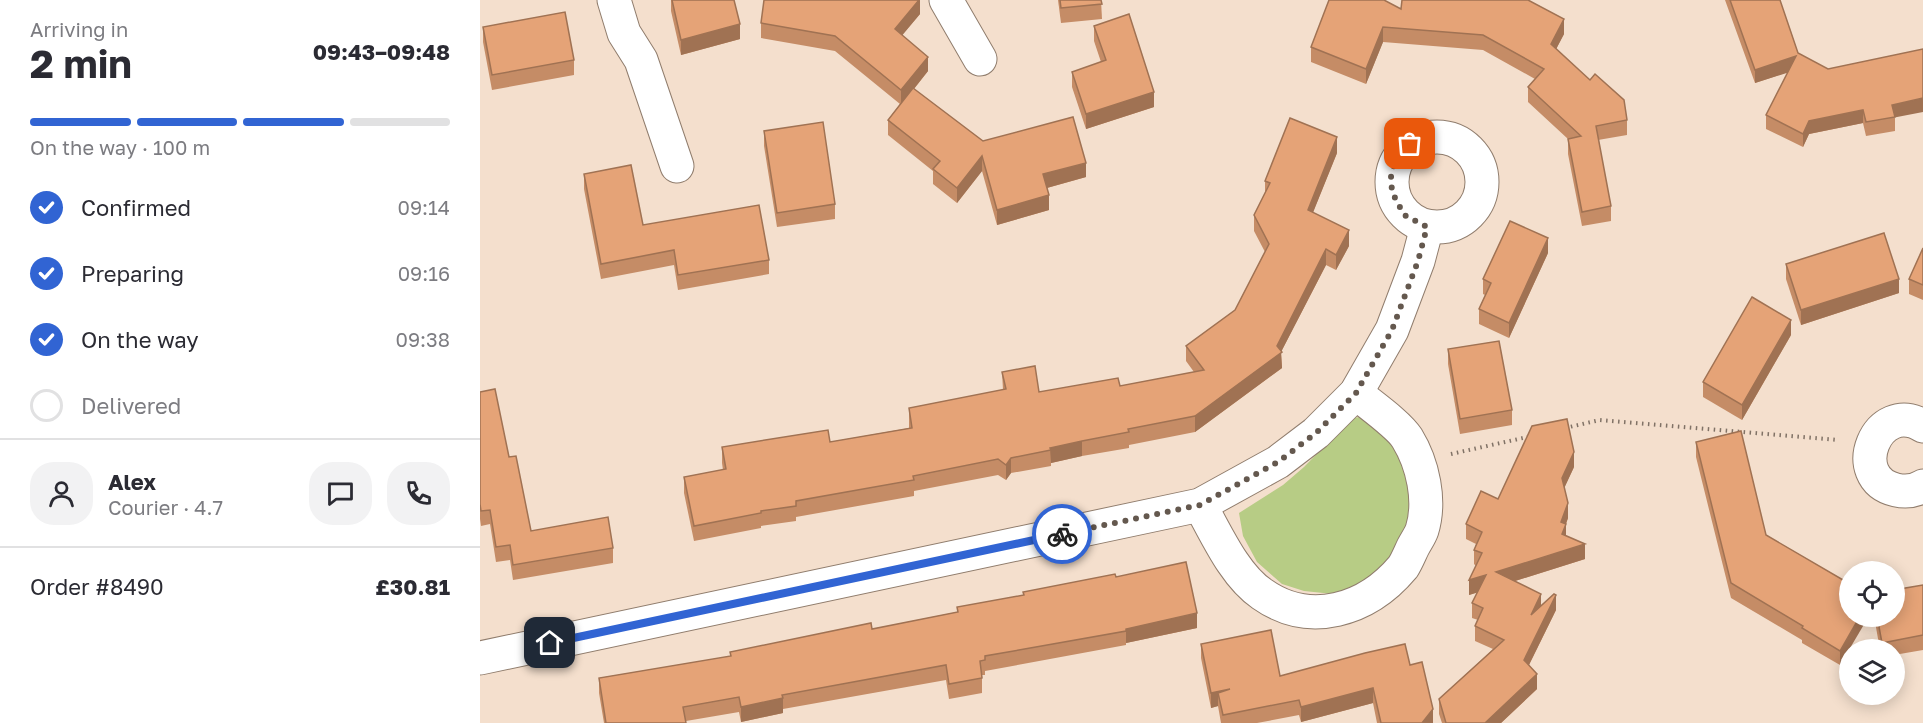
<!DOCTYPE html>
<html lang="en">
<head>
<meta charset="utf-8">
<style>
	:root { --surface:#fff; --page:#f2f2f3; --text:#2b2b33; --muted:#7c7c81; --line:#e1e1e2; --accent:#3164d3 }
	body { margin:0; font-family:"Golos Text",sans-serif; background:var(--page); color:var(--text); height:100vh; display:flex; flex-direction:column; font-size:22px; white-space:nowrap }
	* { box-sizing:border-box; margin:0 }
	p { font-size:20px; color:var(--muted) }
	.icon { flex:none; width:33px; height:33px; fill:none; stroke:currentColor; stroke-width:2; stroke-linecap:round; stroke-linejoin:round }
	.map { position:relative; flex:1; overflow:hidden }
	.sheet { display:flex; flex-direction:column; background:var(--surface); width:480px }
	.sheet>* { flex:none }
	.fabs { position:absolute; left:1359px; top:561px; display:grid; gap:12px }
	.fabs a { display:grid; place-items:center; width:66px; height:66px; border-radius:50%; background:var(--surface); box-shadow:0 3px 15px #0003; font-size:30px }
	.pin { position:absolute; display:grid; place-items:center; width:51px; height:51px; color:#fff; margin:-26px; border-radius:12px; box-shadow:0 3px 9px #0006 }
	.courier { position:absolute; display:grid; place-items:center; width:60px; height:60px; margin:-30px; border:4px solid #3164d3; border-radius:50%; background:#fff; color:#222; box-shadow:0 2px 8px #0007 }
	.overview em { font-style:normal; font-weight:700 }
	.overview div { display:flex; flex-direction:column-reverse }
	.overview { display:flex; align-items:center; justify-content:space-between; height:102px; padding:0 30px }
	h1 { font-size:39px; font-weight:700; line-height:45px }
	.bar { display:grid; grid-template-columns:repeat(4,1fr); gap:9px 6px; align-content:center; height:72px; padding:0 30px }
	.bar i { height:8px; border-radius:4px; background:var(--line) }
	.bar .on { background:var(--accent) }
	.bar p { grid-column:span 4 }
	.line { display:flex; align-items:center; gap:15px; padding:0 30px; border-top:2px solid var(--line) }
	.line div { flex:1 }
	.round { display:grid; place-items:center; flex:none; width:63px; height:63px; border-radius:24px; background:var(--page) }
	ol { padding:0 30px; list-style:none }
	li { display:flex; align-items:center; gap:18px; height:66px }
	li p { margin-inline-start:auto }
	li .icon { padding:6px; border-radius:50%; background:var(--accent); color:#fff; stroke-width:4 }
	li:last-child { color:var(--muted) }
	li i { width:33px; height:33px; border:3px solid var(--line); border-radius:50% }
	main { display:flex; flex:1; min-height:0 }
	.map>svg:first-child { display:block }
	.green { fill:#b7cc85 }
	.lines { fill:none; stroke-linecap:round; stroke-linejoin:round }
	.minor-casing { stroke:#907d6d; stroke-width:35 }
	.path { stroke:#807266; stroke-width:4; stroke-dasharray:1.5 4.5; stroke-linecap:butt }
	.minor { stroke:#fff; stroke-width:33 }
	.wall { fill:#c58c66 }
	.shaded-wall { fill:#a07253 }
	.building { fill:#e5a377; stroke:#a07253; stroke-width:1.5 }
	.done { stroke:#64584e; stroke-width:6; stroke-dasharray:0 10.8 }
	.route { stroke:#3164d3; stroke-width:8 }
</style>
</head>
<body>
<main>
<section class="sheet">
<div class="overview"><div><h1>2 min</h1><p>Arriving in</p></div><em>09:43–09:48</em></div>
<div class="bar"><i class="on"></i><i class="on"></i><i class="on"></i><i></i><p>On the way · 100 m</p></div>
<ol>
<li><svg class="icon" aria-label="check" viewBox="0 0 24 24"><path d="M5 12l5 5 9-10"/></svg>Confirmed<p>09:14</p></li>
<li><svg class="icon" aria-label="check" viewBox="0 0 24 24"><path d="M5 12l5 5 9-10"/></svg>Preparing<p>09:16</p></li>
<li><svg class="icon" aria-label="check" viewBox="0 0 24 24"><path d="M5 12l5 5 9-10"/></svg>On the way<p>09:38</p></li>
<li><i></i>Delivered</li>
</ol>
<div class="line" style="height:108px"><a class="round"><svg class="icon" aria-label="person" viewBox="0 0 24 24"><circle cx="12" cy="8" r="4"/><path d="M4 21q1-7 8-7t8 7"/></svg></a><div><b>Alex</b><p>Courier · 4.7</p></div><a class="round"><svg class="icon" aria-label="chat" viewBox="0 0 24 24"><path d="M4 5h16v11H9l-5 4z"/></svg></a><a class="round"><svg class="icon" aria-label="phone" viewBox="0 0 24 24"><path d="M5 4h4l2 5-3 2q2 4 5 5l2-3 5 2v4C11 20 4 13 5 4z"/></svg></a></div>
<div class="line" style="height:78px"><div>Order #8490</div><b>£30.81</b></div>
</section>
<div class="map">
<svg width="1443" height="723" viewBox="0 0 1443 723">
	<rect width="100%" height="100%" fill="#f4dfcd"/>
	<path class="green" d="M889,416L933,468L935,505L913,562L883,586L853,594L824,591L802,584L777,562L763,536L759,513L803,485L824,467L872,418Z"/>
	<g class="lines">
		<g class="minor-casing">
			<g id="minor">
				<path d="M134,0L144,33L161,60L197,166"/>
				<path d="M466,0L500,59"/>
				<circle cx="957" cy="182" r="45"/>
				<path d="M1443,426C1397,398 1365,478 1416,490C1425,492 1435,491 1443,486"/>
				<path d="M720,505C736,533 754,575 782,594C830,628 887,610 923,567C927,561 930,553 933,547C936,541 940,536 942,530C951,501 943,464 927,438C918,424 889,404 876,393"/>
				<path d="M0,658L720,505L798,462L836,433L876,393L912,330L938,261L947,227"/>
			</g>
		</g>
		<g class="path">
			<path d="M1085,428L1120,420L1358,440"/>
			<path d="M971,454L1052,436"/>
		</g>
		<use href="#minor" class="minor"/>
	</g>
	<g class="wall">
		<path d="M191,0H254L260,39L201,55L191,11Z"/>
		<path d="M440,0V14L422,35L448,71L434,89L503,141L606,177L567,188L569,210L517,225L502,171L477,203L453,184V171L408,135V120L420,104L355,51L281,38V23Z"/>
		<path d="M578,0H621L622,19L581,23Z"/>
		<path d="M1245,0H1300L1318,53L1415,118V131L1386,136L1383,123L1329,134L1323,147L1286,129V115L1308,72L1275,83Z"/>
		<path d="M921,9L1084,34L1076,49L1147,120V135L1118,140L1131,206V221L1102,226L1088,154V139L1048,102V87L1055,79L1003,50L903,42L886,84L831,62V47Z"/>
		<path d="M614,26L674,107L606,129L592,87V72L621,62L614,41Z"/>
		<path d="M3,27L94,60V75L12,90L3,42Z"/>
		<path d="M284,131L355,204V219L297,227L284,146Z"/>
		<path d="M857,153L833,212L869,246L856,270L846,265L801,352L802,368L715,432L649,445V448L602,456L571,463V466L531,473L526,480L518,475L434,491V496L316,517V521L281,526V528L214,541L204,493V477L243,470L242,463V447L350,442L429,428V408L523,390L522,372L559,392L640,386L714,372L706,361V346L755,310L785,252L774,231V215L785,193V181Z"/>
		<path d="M104,174L163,225L289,260V274L198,290L194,265L121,279L104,189Z"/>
		<path d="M1443,248V300L1429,294V279Z"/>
		<path d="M1068,253L1029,338L999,324V309L1005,295L1003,294V279Z"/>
		<path d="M1306,264L1419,293L1321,325L1306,279Z"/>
		<path d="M1311,335L1262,420L1223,397V382Z"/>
		<path d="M968,349L1032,410V425L980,434L968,364Z"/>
		<path d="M0,392L29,457L51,531L133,548V563L33,580L30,560L16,562L10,524L1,526L0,519Z"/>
		<path d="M1216,442L1286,535L1370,584L1360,665L1322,643V640L1251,598L1216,457Z"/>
		<path d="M1094,467L1084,488L1088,518L1086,524V536L1105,559L1035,581L1061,606L1076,610L1049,665L1057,689L1021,723H962L959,714V699L1013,649L995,641V626L998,620L992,618V603L998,592L989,595L996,566L994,564V550L996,544L986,539V524L1018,499Z"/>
		<path d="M636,577L717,628L646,643V645L505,671V675H502V693L469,699L466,680L303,709V713L261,722L259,712L206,721V723H124L119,693V678L250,657V652L392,629L477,612V607L543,596V592Z"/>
		<path d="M1443,585V650L1414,655V650H1400L1394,616H1414Z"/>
		<path d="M721,644L800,676L930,665L953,723H897L893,703L821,722L819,715L777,723H741L738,706L731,708L721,658Z"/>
	</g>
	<g class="shaded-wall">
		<path d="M439,0H440V14L415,44V29Z"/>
		<path d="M1084,19V34L1071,59V44Z"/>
		<path d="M260,24V39L201,55V40Z"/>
		<path d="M903,27V42L886,84V69Z"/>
		<path d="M1316,56V70L1275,83V70Z"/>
		<path d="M448,57V71L421,105V90Z"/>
		<path d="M674,92V107L606,129V114Z"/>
		<path d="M1443,98V112L1412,118V105Z"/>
		<path d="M1383,110V123L1329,134L1323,147V134L1329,121Z"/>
		<path d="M857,137V153L828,225V210Z"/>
		<path d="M502,156V171L477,203V188Z"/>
		<path d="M606,163V177L563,189V174Z"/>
		<path d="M569,195V210L517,225V210Z"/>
		<path d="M869,230V246L856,270V255Z"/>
		<path d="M1068,238V253L1029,338V323Z"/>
		<path d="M846,249V265L801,352L802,368L715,432V416L797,346Z"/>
		<path d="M1419,279V293L1321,325V310Z"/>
		<path d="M1311,320V335L1262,420V405Z"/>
		<path d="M602,441V456L571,463L570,448Z"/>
		<path d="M1094,452V467L1082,493V478Z"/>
		<path d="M531,458V473L526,480V465Z"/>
		<path d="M1088,503V518L1084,529L1086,524V539L1082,549L1081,522Z"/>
		<path d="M1105,544V559L1016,587V572Z"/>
		<path d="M1006,575V590L989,595V580Z"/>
		<path d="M1061,594V608L1051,615Z"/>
		<path d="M1076,595V610L1044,675V660Z"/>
		<path d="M717,613V628L646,643V629Z"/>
		<path d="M1380,616H1389L1360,665V651Z"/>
		<path d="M1057,674V689L1021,723H1005Z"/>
		<path d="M893,688V703L821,722V707Z"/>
		<path d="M750,689L738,693V706L731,708V693Z"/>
		<path d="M303,698V713L261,722V707Z"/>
		<path d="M953,709V723H942Z"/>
	</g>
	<g class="building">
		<path d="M192,0H254L260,24L201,40Z"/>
		<path d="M284,0H439L415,29L448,57L421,90L355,36L281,23Z"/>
		<path d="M580,0H621L622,4L581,8Z"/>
		<path d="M849,0H904L921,9L922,0H1048L1084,19L1071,44L1110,80L1115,74L1144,100L1147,120L1116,126L1131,206L1102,212L1088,139L1101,136L1048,87L1064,69L1003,35L903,27L886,69L831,47Z"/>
		<path d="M1250,0H1300L1318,53L1348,69L1443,49V98L1412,105L1415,117L1386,122L1383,110L1329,121L1323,134L1286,115L1316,56L1275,70Z"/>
		<path d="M85,12L94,60L12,75L3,27Z"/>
		<path d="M649,14L674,92L606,114L592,72L626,60L614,26Z"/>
		<path d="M433,88L503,141L593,117L606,163L563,174L569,195L517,210L502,156L477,188L453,169L460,161L408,120Z"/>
		<path d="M810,118L857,137L828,210L869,230L856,255L846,249L797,346L802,352L715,416L648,429L649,432L602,441L570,448L571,450L531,458L526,465L518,459L433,476L434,480L316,501V506L281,511V513L214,526L204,477L246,469L242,447L348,430L350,442L432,428L429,408L526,389L522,372L555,366L559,392L638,378L640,386L724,370L706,346L755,310L789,244L774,215L790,183L785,181Z"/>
		<path d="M343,122L355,204L297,213L284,131Z"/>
		<path d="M151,165L163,225L279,205L289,260L198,275L194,250L121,264L104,174Z"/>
		<path d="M1030,221L1068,238L1029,323L999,309L1011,283L1003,279Z"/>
		<path d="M1404,233L1419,279L1321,310L1306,264Z"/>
		<path d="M1443,248V285L1429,279Z"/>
		<path d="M1272,297L1311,320L1262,405L1223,382Z"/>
		<path d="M1019,341L1032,410L980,419L968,349Z"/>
		<path d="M15,389L29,457L36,456L51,531L128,517L133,548L33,565L30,545L16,547L10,510L1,511L0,504V392Z"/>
		<path d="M1087,419L1094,452L1082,478L1088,503L1081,522L1086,524L1082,534L1105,544L1016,572L1061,594L1051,615L1074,594L1076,595L1044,660L1057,674L1005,723H966L959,699L1024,640L995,626L1003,608L992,603L1006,575L989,580L1002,553L994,550L1002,532L986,524L1001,491L1018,499L1052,426Z"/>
		<path d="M1261,431L1286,535L1370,584V616H1380L1360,651L1322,628L1323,626L1251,583L1216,442Z"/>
		<path d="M706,562L717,613L646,629V631L505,656V660L500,661L502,678L469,684L466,665L302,695L303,698L261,707L259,697L203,707L206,723H126L119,678L251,656L250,652L391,623L392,629L478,612L477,607L544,595L543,592L635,574L636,577Z"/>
		<path d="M1443,585V635L1402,643L1397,616H1414V590Z"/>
		<path d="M791,630L800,676L885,653L925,644L930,665L942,662L953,709L942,723H901L893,688L821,707L819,700L743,715L738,693L750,689L731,693L721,644Z"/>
	</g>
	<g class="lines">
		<path class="done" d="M582,534L720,505L798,462L836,433L876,393L912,330L938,261L947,227L924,215L912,192L911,176L915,162L930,144"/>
		<path class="route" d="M70,643L582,534"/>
	</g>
</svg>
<div class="fabs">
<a><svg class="icon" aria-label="locate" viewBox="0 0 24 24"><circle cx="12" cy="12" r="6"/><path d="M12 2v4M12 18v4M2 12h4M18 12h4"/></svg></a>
<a><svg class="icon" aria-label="layers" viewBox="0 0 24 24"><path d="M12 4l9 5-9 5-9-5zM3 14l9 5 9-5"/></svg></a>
</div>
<div class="pin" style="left:930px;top:144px;background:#ea580c"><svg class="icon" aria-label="bag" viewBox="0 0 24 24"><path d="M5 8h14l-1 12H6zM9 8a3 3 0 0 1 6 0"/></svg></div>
<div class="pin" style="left:70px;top:643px;background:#1f2937"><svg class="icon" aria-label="home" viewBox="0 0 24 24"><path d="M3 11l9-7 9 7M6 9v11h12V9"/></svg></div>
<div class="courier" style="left:582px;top:534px"><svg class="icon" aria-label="bike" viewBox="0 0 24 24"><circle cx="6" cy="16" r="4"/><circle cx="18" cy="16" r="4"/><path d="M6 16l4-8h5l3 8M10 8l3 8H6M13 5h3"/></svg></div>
</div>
</main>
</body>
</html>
